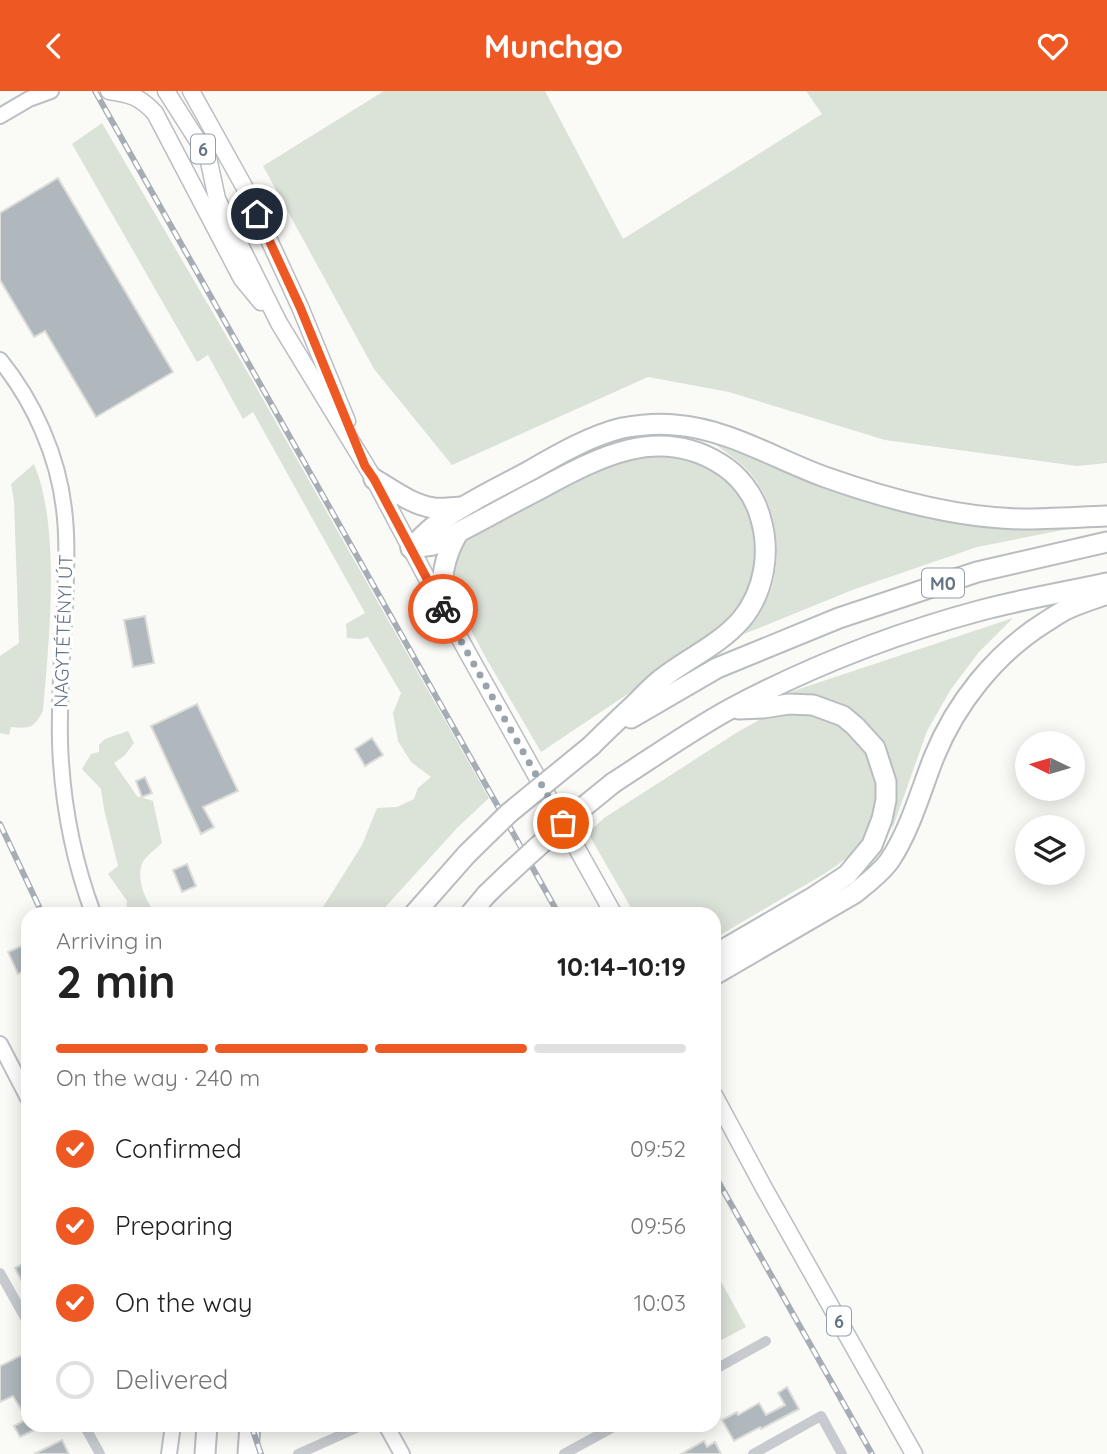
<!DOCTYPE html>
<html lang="en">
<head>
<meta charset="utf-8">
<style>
	:root { --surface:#fff; --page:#f2f2f2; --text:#222; --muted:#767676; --line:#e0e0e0; --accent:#ee5823 }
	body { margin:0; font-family:Quicksand,sans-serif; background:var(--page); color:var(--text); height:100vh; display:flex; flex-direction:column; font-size:26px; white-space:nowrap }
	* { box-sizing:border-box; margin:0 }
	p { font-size:23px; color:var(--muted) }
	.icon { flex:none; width:38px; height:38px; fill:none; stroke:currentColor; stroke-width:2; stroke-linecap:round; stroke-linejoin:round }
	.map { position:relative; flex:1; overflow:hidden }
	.sheet { position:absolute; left:21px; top:816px; width:700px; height:525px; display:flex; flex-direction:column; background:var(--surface); border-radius:21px; box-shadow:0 4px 18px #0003 }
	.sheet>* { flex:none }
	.needle { width:46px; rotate:275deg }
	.buttons { position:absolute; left:1015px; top:640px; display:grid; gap:14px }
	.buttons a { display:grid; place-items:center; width:70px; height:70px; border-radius:50%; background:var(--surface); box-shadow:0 4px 18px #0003; font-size:35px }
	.pin { position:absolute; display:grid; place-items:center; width:60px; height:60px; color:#fff; margin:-30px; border:4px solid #fff; border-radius:50%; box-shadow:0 2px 7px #0007 }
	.courier { position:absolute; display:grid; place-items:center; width:70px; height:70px; margin:-35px; border:5px solid #ee5823; border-radius:50%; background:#fff; color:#222; box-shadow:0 2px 9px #0007 }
	.headline em { font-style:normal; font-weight:700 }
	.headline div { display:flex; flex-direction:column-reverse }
	.headline { display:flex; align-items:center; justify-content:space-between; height:119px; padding:0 35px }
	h1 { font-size:46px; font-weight:700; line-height:52px }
	.bar { display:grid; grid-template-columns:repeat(4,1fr); gap:10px 7px; align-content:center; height:84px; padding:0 35px }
	.bar i { height:9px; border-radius:5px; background:var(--line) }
	.bar .selected { background:var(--accent) }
	.bar p { grid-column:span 4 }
	ol { padding:0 35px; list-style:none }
	li { display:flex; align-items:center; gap:21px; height:77px }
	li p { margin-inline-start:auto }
	li .icon { padding:7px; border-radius:50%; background:var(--accent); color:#fff; stroke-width:4 }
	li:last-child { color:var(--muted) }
	li i { width:38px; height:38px; border:4px solid var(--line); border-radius:50% }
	header { display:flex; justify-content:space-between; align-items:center; height:91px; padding:0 35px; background:var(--accent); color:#fff; font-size:32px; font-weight:700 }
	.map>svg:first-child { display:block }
	.green { fill:#dbe2d8 }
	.building { fill:#b0b8be; stroke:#dcdcd9; stroke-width:2 }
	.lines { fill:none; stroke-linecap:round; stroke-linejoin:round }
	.secondary-casing { stroke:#bbc0c5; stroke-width:18 }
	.primary-casing { stroke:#babec2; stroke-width:19 }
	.highway-casing { stroke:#b9bdc0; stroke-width:23 }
	.street { stroke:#c7cbcf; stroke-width:10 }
	.secondary { stroke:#fff; stroke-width:14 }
	.primary { stroke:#fff; stroke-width:16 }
	.highway { stroke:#fff; stroke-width:19 }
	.rail-casing { stroke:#a7adb4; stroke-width:6 }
	.rail { stroke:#fff; stroke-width:3.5; stroke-dasharray:10; stroke-linecap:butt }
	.highway-bridge-casing { stroke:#b9bdc0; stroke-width:23; stroke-linecap:butt }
	.highway-bridge { stroke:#fff; stroke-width:19 }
	.done { stroke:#98a3ac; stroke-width:7; stroke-dasharray:0 12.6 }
	.route { stroke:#ee5823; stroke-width:9 }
	.labels { text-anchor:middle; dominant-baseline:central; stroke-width:7; stroke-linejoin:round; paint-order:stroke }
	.shield { fill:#fff; stroke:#929ea9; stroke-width:2 }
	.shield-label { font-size:18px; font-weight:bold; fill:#637484 }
	.street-label { font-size:19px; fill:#637484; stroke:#fff }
</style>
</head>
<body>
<header><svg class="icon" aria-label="back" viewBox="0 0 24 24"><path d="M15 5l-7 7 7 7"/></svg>Munchgo<svg class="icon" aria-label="heart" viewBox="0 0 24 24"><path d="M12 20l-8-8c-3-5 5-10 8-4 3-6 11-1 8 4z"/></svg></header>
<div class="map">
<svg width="1107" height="1363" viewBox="0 0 1107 1363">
	<rect width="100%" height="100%" fill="#fafaf7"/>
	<g class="green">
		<path d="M384,0H545L623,148L822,23L806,0H1107V372L1077,375L885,349L729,301L648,286L452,374L374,278L263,75Z"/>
		<path d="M102,32L248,282L489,707L457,737L380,822H317L320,821L362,754L377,717L397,716L414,708L418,697L431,686L411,671L398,650L393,622L401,602L368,546L360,548L347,547L346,533L365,522L253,321L243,328L208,264L197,271L72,53Z"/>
		<path d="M714,352L759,368L832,399L890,416L1078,436L977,456L855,498L744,543C756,528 768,511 773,492C782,457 775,411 751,383C741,371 726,362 714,352Z"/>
		<path d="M640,364H671L700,370L731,389L747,415L757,450L756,487L733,529L710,548L541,661L486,567L454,507L449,483L456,460L468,446L608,374Z"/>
		<path d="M34,373C61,437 49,550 43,620C34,637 30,638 11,636L9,644L0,642V565L19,552L14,410L11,393Z"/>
		<path d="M1013,527L979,561L951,598L927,640L892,739L895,705L889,666L869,637L843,614L790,601Z"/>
		<path d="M770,619C808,621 847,627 867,664C884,695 878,739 851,763C834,778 813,790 793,801C767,817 740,832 714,848V822H634L588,742L604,727L736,642L759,629Z"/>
		<path d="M128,640L134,652L124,665L114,672L137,705L153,710L162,752C156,758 145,765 142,773C136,789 146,810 155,822H126L127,810L108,783L118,775L104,718L101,698L82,678L91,663L99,661V654L105,648Z"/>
		<path d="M714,1178L746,1236L714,1253Z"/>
	</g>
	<g class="building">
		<path d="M58,87L173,281L96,326L45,240L34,246L0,189V122Z"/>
		<path d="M145,525L154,572L133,576L124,529Z"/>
		<path d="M197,613L238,700L203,716L214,736L201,743L151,635Z"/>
		<path d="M372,647L383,664L365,675L355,658Z"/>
		<path d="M145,686L152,702L142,706L136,690Z"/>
		<path d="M187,773L196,795L182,801L173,779Z"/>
		<path d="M24,854L28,863V878L18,883L8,861Z"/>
		<path d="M28,1170V1202L15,1177Z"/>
		<path d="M24,1263L28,1271V1278L23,1281L28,1290V1334H44L20,1346L14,1335L27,1328L13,1305L0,1311V1275Z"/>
		<path d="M787,1296L799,1318L761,1338L760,1336L734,1350L722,1329L737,1321L738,1324L759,1312L766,1324L785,1314L778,1302Z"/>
		<path d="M62,1349L69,1363H34Z"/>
		<path d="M704,1350L707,1356L715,1351L721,1363H681Z"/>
	</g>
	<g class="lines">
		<g class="secondary-casing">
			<g id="secondary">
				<path d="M0,25L29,8L51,0"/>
				<path d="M0,269C34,311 58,365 64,418C68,450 66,482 65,514C62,560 59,606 60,652C62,710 73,768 93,822"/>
				<path d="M0,953L28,1007"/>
				<path d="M386,1334L402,1363"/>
				<path d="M169,1363L173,1334"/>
			</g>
		</g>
		<g class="primary-casing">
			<g id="primary">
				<path d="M109,0C131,3 140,6 155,22L242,188L261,211"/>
				<path d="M166,0L208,66L217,108L279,232L374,388L441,514L613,822"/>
				<path d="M191,0L246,99L300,216L347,330"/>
				<path d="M714,1004L764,1097L914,1363"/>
			</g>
		</g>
		<g class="highway-casing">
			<g id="highway">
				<path d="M374,388C393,399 412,414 434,417C443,418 453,416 463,416"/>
				<path d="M411,457C420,448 428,439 438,432C467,411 500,396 531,379C559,363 590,345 622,337C639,334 658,332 675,334C729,338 775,368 825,386C887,408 956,427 1022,428C1050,428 1079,426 1107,425"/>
				<path d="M411,457L433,454C468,437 501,418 536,400C594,369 655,333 719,372C738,383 754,403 760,425C771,460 765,500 741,529C718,555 686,568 660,589C652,595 644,604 637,611C621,626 606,640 591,655"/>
				<path d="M441,514C442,486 443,467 458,442"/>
				<path d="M631,627L717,577L839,527L977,481L1107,451"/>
				<path d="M613,692C652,667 690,640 730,618C809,576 896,542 982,519C1023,508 1066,501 1107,492"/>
				<path d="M415,822L467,763"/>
				<path d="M471,822L486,804"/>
				<path d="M714,864L812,807L847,784L872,754L882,728L886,709V691L875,657L855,635L843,625L813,614L789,613L763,617L739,618"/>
				<path d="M714,884L855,802C867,792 881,782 890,769C910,739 921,699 934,666C956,612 995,563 1044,532C1052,527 1059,522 1067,518C1080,512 1094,508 1107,503"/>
				<path d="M205,1363L207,1334"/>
				<path d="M248,1363L250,1334"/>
			</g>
		</g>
		<g class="street">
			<path d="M0,1182L28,1232"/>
			<path d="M714,1279L766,1250"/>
			<path d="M84,1334L100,1363"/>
			<path d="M298,1363L363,1334"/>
			<path d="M564,1363L617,1334"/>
			<path d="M753,1363L821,1325L842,1363"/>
		</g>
		<use href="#secondary" class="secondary"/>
		<use href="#primary" class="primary"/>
		<use href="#highway" class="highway"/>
		<g class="rail-casing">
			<g id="rail">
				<path d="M95,0L558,822"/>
				<path d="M0,733L42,822"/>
				<path d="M714,1083L872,1363"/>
				<path d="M251,1334L261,1363"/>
			</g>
		</g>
		<use href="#rail" class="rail"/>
		<g class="highway-bridge-casing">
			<g id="highway-bridge">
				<path d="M467,763L509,722L591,655"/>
				<path d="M486,804C527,764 569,727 613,692"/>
			</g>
		</g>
		<use href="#highway-bridge" class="highway-bridge"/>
	</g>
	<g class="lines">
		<path class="done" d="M443,518L563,732"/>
		<path class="route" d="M257,123L300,216L365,375L374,388L443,518"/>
	</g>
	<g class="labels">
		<g class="shield">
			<rect x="191" y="43.5" width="24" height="29" rx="5"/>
			<rect x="922" y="477.5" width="42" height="29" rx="5"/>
			<rect x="827" y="1215.5" width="24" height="29" rx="5"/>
		</g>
		<g class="shield-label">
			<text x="203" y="58">6</text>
			<text x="943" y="492">M0</text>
			<text x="839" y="1230">6</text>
		</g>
		<g class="street-label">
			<text transform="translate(63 540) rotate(-88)">NAGYTÉTÉNYI ÚT</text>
		</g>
	</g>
</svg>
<div class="buttons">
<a><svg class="needle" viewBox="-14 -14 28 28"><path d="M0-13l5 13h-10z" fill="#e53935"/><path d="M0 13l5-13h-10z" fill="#767676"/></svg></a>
<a><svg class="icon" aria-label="layers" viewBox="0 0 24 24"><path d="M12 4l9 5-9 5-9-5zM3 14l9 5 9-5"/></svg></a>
</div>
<div class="pin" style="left:563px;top:732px;background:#ea580c"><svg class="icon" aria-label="bag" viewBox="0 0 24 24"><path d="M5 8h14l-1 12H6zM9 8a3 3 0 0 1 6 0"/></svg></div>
<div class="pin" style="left:257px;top:123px;background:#1f2937"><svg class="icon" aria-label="home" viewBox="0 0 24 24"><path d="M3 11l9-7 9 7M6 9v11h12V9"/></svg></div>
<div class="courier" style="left:443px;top:518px"><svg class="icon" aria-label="bike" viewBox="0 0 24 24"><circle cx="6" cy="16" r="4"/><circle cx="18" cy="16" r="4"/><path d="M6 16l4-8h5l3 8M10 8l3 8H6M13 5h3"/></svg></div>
<section class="sheet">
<div class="headline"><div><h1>2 min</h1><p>Arriving in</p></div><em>10:14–10:19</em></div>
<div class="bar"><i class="selected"></i><i class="selected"></i><i class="selected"></i><i></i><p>On the way · 240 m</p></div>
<ol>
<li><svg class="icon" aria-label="check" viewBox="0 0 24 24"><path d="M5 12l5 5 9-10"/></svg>Confirmed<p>09:52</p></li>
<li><svg class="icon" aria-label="check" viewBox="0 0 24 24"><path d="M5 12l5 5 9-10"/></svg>Preparing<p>09:56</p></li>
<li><svg class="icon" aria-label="check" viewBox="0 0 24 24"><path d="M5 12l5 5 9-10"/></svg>On the way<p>10:03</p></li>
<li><i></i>Delivered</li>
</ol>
</section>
</div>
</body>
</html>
